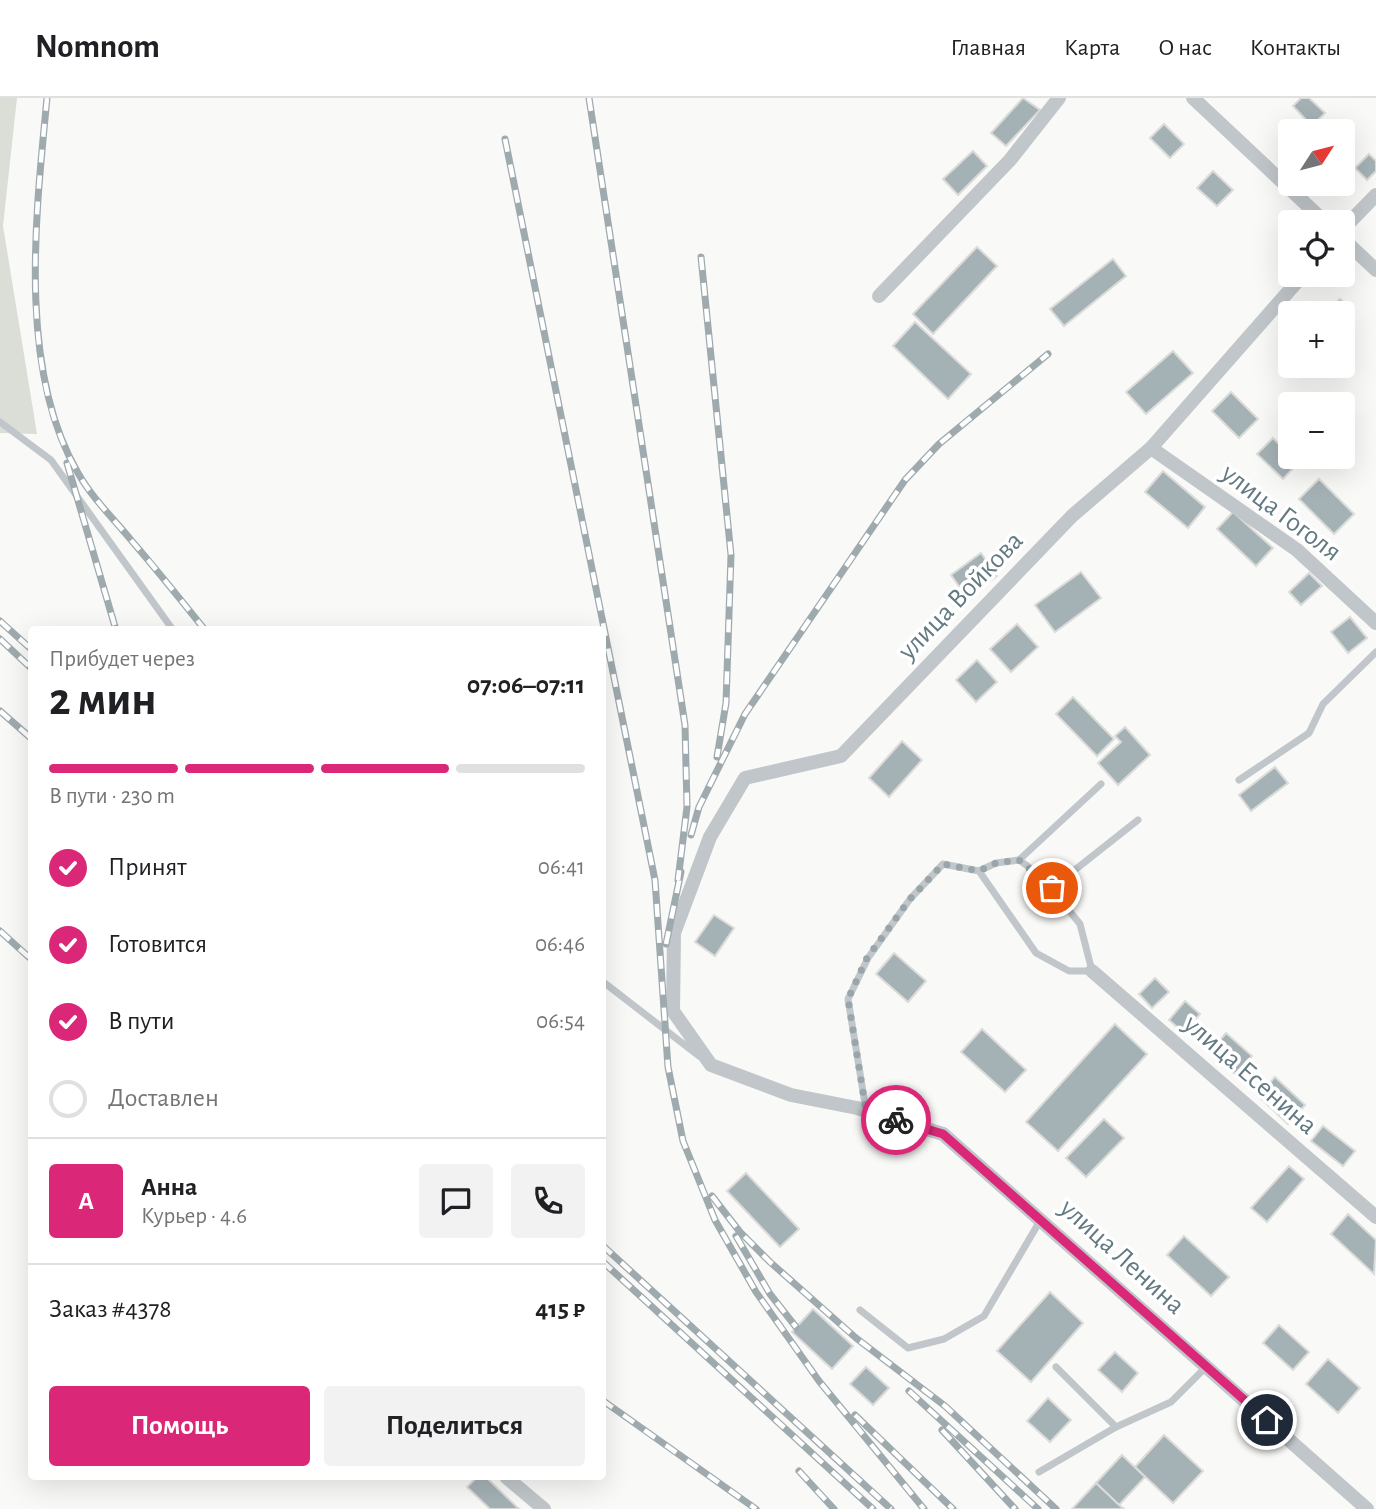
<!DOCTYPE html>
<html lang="ru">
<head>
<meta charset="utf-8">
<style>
	:root { --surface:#fff; --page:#f2f2f2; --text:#202124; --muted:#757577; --line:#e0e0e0; --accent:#db2777 }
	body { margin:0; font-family:"Alegreya Sans",sans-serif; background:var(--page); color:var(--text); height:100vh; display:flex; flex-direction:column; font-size:26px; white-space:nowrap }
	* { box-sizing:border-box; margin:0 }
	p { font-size:23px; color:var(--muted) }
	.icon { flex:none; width:38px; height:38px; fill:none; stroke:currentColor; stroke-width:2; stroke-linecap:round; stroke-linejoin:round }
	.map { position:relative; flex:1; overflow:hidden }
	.sheet { position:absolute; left:28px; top:528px; width:578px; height:854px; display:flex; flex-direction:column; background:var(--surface); border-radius:7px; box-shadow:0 7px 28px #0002 }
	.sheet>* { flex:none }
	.needle { width:46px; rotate:54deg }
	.fabs { position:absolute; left:1278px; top:21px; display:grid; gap:14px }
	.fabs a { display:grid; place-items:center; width:77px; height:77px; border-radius:7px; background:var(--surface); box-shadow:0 7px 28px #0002; font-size:35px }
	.pin { position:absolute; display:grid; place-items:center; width:60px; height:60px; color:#fff; margin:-30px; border:4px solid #fff; border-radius:50%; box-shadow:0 2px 7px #0007 }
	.courier { position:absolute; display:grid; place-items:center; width:70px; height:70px; margin:-35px; border:5px solid #db2777; border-radius:50%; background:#fff; color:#222; box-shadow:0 2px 9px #0007 }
	.overview em { font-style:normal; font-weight:700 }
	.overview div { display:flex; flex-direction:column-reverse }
	.overview { display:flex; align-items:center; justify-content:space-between; height:119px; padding:0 21px }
	h1 { font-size:46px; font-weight:700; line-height:52px }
	.bar { display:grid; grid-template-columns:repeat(4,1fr); gap:10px 7px; align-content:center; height:84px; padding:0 21px }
	.bar i { height:9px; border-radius:5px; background:var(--line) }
	.bar .on { background:var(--accent) }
	.bar p { grid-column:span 4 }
	.line { display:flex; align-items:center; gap:18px; padding:0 21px; border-top:2px solid var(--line) }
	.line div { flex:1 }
	.round { display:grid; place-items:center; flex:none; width:74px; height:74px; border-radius:7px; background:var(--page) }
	ol { padding:0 21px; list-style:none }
	li { display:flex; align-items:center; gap:21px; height:77px }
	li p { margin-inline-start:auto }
	li .icon { padding:7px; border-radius:50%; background:var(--accent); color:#fff; stroke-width:4 }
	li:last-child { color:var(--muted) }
	li i { width:38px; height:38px; border:4px solid var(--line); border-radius:50% }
	.primary-button { display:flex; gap:14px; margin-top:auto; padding:14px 21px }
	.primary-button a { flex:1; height:80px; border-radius:7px; background:var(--accent); color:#fff; font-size:28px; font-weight:700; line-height:80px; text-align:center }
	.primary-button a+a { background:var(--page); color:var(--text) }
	header { display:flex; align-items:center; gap:42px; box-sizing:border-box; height:98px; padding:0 35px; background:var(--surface); border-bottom:2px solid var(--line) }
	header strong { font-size:33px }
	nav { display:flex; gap:38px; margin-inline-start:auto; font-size:24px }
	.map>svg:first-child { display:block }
	.green { fill:#daded6 }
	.building { fill:#a4b1b5; stroke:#dbdbd9; stroke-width:2 }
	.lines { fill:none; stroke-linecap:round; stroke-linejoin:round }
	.service { stroke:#c0c6c9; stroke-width:7 }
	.minor { stroke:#c0c6c9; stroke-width:14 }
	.rail-casing { stroke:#9faaae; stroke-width:7 }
	.rail { stroke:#fff; stroke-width:4.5; stroke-dasharray:13; stroke-linecap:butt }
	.done { stroke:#98a6ab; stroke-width:7; stroke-dasharray:0 12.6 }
	.route { stroke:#db2777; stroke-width:9 }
	.labels { text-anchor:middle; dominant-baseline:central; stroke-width:7; stroke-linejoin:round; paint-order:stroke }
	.street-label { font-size:28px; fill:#647a82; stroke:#fff }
</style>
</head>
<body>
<header>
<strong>Nomnom</strong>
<nav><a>Главная</a><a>Карта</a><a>О нас</a><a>Контакты</a></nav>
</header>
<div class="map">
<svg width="1376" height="1411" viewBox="0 0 1376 1411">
	<rect width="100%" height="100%" fill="#f9f9f7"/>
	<path class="green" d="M0,0H17L3,128L37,336L0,335Z"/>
	<g class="building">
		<path d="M1023,0L1040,12L1006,48L991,35Z"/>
		<path d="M1301,0H1309L1325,15L1312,28L1293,8Z"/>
		<path d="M1164,26L1184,46L1170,60L1150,40Z"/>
		<path d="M973,53L987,68L958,97L943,81Z"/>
		<path d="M1369,56L1376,63V73L1367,82L1355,70Z"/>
		<path d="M1213,73L1233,92L1217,108L1197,90Z"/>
		<path d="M977,149L997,168L933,236L913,216Z"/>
		<path d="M1113,161L1126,178L1064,228L1050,211Z"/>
		<path d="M1340,201L1353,213L1342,224V215H1326Z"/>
		<path d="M915,224L971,276L948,301L893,248Z"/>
		<path d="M1173,253L1193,275L1146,316L1126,294Z"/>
		<path d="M1231,294L1258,321L1239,340L1212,313Z"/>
		<path d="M1273,340L1298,365L1283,381L1257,356Z"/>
		<path d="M1163,373L1205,409L1188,430L1145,394Z"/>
		<path d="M1319,381L1354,416L1334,436L1299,401Z"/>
		<path d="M1233,414L1273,450L1256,468L1217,431Z"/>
		<path d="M981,455L997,478L967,499L951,477Z"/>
		<path d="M1081,474L1101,500L1055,534L1035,507Z"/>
		<path d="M1309,475L1322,488L1301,507L1289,494Z"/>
		<path d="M1350,519L1367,540L1348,555L1331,534Z"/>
		<path d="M1017,526L1038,549L1011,574L990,551Z"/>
		<path d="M977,562L997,584L976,604L956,582Z"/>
		<path d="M1073,599L1114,641L1097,658L1056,616Z"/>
		<path d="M1125,629L1150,657L1118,687L1098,665L1121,644L1115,638Z"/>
		<path d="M902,643L922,662L889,699L869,680Z"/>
		<path d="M1275,669L1288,685L1251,713L1239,697Z"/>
		<path d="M714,817L734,830L715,858L695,844Z"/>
		<path d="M894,855L926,883L908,904L876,876Z"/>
		<path d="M1155,880L1169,894L1152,910L1139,896Z"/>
		<path d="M1185,903L1200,916L1184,935L1169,922Z"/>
		<path d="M1115,926L1147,956L1058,1053L1026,1024Z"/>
		<path d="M982,931L1026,972L1005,994L961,954Z"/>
		<path d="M1226,935L1252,958L1235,976L1210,954Z"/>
		<path d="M1275,979L1305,1007L1288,1026L1258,998Z"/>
		<path d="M1104,1021L1124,1040L1086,1079L1066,1060Z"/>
		<path d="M1323,1028L1355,1053L1343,1068L1311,1043Z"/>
		<path d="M1289,1068L1304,1081L1267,1124L1251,1110Z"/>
		<path d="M746,1075L799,1131L780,1149L727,1093Z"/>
		<path d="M1348,1116L1376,1142L1374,1176L1331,1136Z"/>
		<path d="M1184,1138L1229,1179L1211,1198L1167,1157Z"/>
		<path d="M1050,1194L1083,1225L1031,1284L997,1253Z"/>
		<path d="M813,1211L853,1248L832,1271L792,1234Z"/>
		<path d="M1279,1227L1309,1254L1293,1272L1263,1245Z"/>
		<path d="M1115,1254L1138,1275L1122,1294L1098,1272Z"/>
		<path d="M1328,1261L1360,1290L1338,1315L1306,1286Z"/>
		<path d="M866,1269L889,1290L873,1307L850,1286Z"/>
		<path d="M1048,1300L1071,1322L1050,1344L1027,1323Z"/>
		<path d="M1164,1337L1203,1373L1173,1405L1135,1369Z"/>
		<path d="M1122,1357L1145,1379L1119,1407L1096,1385Z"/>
		<path d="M477,1379H486L519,1411H490L467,1389Z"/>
		<path d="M1096,1385L1119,1407L1124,1411H1072Z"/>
	</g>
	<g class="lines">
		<g class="service">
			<path d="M0,324L51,362L173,532"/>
			<path d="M1239,682L1309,635L1323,606L1376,554"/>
			<path d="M1019,762L1101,686"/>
			<path d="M1052,790L1138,722"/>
			<path d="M602,883L699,958"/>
			<path d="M866,1012L848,901L868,860L910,801L943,766L979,773L996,765L1019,762L1040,777L1080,826L1092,873H1069L1036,855L979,773"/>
			<path d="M860,1212L908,1250L944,1241L984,1218L1041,1121"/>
			<path d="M1056,1269L1116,1329"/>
			<path d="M1039,1374L1116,1329L1171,1304L1207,1268"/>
		</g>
		<g class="minor">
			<path d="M1193,0L1325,124"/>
			<path d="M1342,132L1376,97"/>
			<path d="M1342,140L1376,172"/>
			<path d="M1303,177L1151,350L1072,418L841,658L745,680L710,739L674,835L673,913L711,967L791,997L857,1010L943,1036L1367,1411"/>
			<path d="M879,198L1010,62L1059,0"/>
			<path d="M1151,350L1297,452L1376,525"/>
			<path d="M1092,873L1376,1119"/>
			<path d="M506,1379L544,1411"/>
		</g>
		<g class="rail-casing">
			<g id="rail">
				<path d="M47,0C36,115 17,271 78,375C92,400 113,420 131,442C156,471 181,502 205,532"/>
				<path d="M589,0L685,627L687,709L678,782"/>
				<path d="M505,41L655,782L668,969L683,1043L715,1122L756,1194L819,1283L924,1411"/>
				<path d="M701,159L731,457L726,605L717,659"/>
				<path d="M67,365L116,532"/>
				<path d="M0,523L32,552"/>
				<path d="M0,541L32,571"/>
				<path d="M0,613L32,641"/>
				<path d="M691,737L699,709L745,616L905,382L939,346L1048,256"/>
				<path d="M0,833L32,862"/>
				<path d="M666,846L681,774"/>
				<path d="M712,1098L740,1134L770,1164L856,1240L945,1308L1056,1411"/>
				<path d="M736,1138L770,1196L796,1229"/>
				<path d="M602,1147L891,1411"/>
				<path d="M602,1163L873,1411"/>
				<path d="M909,1293L1038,1411"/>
				<path d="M602,1302L756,1411"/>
				<path d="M855,1317L953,1411"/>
				<path d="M942,1332L1015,1411"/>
				<path d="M799,1373L834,1411"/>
			</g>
		</g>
		<use href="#rail" class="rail"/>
	</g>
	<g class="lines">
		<path class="done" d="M896,1022L866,1013L848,901L867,860L910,801L943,766L979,773L996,765L1019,762L1052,790"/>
		<path class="route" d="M896,1022L943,1036L1267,1322"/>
	</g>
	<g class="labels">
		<g class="street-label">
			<text transform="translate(1281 415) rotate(37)">улица Гоголя</text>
			<text transform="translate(961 498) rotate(-46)">улица Войкова</text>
			<text transform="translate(1250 977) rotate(41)">улица Есенина</text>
			<text transform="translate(1122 1159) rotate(42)">улица Ленина</text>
		</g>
	</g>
</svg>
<div class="fabs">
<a><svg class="needle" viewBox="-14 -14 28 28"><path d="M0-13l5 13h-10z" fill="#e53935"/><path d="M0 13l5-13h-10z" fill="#757577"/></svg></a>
<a><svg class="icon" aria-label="locate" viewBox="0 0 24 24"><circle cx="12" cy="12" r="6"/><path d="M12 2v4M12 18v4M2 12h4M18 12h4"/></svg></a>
<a>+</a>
<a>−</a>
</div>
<div class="pin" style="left:1052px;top:790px;background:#ea580c"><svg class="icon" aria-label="bag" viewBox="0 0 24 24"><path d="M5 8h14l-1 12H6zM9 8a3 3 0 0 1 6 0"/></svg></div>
<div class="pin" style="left:1267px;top:1322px;background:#1f2937"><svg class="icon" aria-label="home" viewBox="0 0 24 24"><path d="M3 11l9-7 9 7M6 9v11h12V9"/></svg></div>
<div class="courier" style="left:896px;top:1022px"><svg class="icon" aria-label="bike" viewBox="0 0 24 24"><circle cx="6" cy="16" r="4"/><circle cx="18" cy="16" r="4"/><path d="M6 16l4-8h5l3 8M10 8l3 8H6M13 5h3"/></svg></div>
<section class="sheet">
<div class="overview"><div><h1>2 мин</h1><p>Прибудет через</p></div><em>07:06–07:11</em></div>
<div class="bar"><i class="on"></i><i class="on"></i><i class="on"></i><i></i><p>В пути · 230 m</p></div>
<ol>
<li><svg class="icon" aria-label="check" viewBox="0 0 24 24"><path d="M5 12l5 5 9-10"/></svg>Принят<p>06:41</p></li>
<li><svg class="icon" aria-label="check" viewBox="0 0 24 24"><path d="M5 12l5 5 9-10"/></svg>Готовится<p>06:46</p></li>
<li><svg class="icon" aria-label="check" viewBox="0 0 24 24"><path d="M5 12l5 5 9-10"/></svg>В пути<p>06:54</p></li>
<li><i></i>Доставлен</li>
</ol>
<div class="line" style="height:126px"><b class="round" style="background:var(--accent);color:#fff">А</b><div><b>Анна</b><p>Курьер · 4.6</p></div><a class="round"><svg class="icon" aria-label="chat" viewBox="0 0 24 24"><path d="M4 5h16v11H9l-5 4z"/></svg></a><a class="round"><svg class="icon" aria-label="phone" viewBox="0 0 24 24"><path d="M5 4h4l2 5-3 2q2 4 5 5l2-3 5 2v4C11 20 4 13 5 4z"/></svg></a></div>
<div class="line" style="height:91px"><div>Заказ #4378</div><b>415 ₽</b></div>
<div class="primary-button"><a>Помощь</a><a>Поделиться</a></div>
</section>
</div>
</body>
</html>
